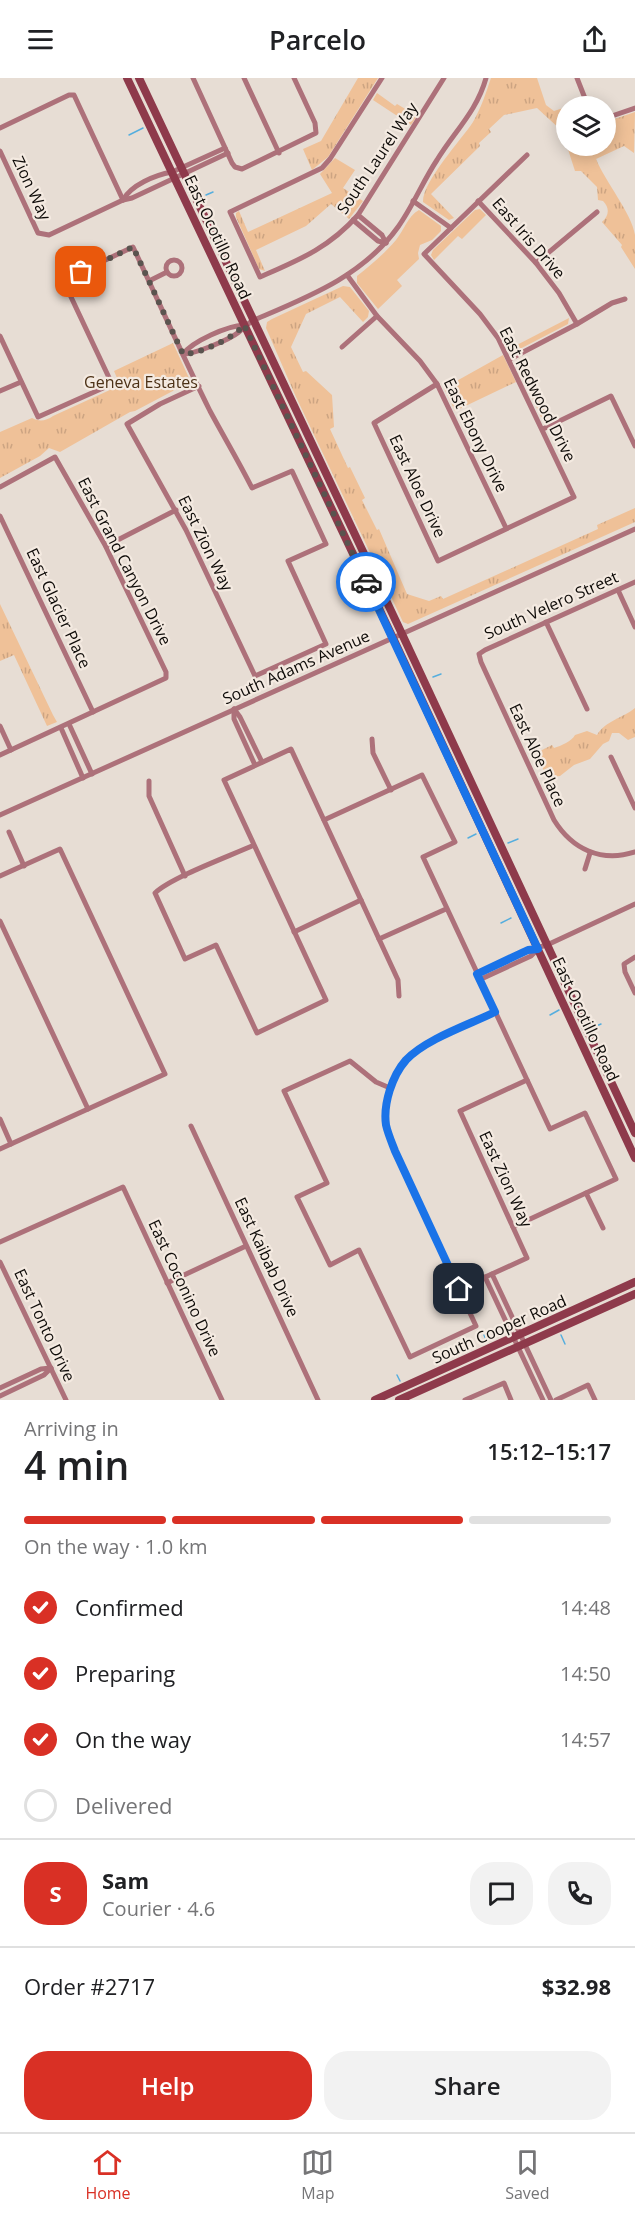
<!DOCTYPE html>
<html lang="en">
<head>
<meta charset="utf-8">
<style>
	:root { --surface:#fff; --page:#f2f2f2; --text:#202124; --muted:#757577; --line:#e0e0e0; --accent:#d93025 }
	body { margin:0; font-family:"Open Sans",sans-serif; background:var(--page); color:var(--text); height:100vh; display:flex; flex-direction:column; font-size:22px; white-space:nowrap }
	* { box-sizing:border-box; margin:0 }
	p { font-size:20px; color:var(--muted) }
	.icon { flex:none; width:33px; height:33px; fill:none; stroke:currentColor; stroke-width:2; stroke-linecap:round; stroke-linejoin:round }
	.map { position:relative; height:1322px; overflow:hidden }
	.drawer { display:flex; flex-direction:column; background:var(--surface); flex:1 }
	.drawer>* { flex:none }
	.buttons { position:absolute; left:556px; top:18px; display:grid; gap:12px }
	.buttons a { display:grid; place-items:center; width:60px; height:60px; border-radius:50%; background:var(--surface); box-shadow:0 3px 15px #0003; font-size:30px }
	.pin { position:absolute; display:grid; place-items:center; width:51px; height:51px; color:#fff; margin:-26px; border-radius:12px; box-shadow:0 3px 9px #0006 }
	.courier { position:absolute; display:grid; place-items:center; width:60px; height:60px; margin:-30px; border:4px solid #1a73e8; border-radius:50%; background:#fff; color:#222; box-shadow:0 2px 8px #0007 }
	.overview em { font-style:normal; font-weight:600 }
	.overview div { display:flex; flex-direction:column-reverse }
	.overview { display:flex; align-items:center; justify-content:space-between; height:102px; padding:0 24px }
	h1 { font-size:39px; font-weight:600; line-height:45px }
	.bar { display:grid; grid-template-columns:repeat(4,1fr); gap:9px 6px; align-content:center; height:72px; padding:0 24px }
	.bar i { height:8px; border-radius:4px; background:var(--line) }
	.bar .on { background:var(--accent) }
	.bar p { grid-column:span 4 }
	.line { display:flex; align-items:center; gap:15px; padding:0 24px; border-top:2px solid var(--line) }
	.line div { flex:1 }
	.round { display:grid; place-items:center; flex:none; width:63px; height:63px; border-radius:24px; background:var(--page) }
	ol { padding:0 24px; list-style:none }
	li { display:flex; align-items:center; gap:18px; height:66px }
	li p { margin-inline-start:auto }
	li .icon { padding:6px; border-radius:50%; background:var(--accent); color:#fff; stroke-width:4 }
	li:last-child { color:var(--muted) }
	li i { width:33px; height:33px; border:3px solid var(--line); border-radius:50% }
	.action { display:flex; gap:12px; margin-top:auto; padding:12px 24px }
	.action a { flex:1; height:69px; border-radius:24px; background:var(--accent); color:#fff; font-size:24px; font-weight:600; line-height:69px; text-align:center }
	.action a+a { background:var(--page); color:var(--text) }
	header { display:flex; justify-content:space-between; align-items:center; height:78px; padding:0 24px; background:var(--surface); font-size:27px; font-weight:600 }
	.dock { display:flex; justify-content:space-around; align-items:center; height:84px; border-top:2px solid var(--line); background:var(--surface); font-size:16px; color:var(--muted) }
	.dock a { display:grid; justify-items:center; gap:3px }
	.dock .on { color:var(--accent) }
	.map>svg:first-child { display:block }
	.green { fill:#efc198 }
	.park { fill:url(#park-tufts) }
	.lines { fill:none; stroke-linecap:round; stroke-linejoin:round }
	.stream { stroke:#56aede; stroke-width:1.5 }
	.minor { stroke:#ad717a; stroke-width:5 }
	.secondary { stroke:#8e3a4b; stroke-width:8 }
	.done { stroke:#5a544f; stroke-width:6; stroke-dasharray:0 10.8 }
	.route { stroke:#1a73e8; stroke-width:8 }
	.labels { text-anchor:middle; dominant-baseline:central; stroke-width:4.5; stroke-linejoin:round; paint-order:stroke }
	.street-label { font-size:16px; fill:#0e0b08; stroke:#f4eae1 }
	.park-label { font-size:16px; fill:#4c3116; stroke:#f4eae1 }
</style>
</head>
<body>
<header><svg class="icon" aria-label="menu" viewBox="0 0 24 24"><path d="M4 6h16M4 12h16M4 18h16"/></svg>Parcelo<svg class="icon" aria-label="share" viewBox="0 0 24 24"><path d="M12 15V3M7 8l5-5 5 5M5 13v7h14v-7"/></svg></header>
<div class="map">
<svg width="635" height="1322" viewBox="0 0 635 1322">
	<defs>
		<pattern id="park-tufts" width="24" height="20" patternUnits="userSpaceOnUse" patternTransform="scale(1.5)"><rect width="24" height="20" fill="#efc198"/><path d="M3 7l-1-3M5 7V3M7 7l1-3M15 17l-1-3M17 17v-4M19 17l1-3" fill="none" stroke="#cca482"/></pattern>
	</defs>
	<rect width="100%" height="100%" fill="#e7ddd4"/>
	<g class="green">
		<path d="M377,15L395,28L397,26L417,38L411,47L373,22Z"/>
		<path d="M480,131L486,137L462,161L458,158L434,182L431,177L433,172L475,132Z"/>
		<path d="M419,132L441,148V153L432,162L420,167L418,175L419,181L397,202L402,208L378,231L357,205V198C371,187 384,176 396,162C404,152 408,138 419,132Z"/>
		<path d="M569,240L568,246L514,274L509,271Z"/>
		<path d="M520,280L549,342L541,339L517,287V284Z"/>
	</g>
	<g class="park">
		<path d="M358,0H378L328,79L312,92L303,71L321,63Z"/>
		<path d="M491,0H537L546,27L554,33L581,24L582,28H567V68H606V44L635,34L634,75L624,68L596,81C605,103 632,136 635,157C635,168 635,180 635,191L621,169L622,167L602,144C609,138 610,130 603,123L598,122L597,109L581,93H575L562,53L537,30L504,37L489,51L491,54L479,65L480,68L431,116L454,140L449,142L423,124C422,104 462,61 473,44C481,30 486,15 491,0Z"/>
		<path d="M335,80L355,92L343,110L363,123L349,141L331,126L306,148L256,172L265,193L259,191L236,139V135L239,133L248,154L332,115L320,96Z"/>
		<path d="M343,208L350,209L369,233L368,239L363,244L340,219L306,236L291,269L303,294L306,293L332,317L334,349L330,351L348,390L350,389L365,420L362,422L377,452L379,451L407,516L429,523L441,518L443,521L598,451L597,447L635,430V444L408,546L403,544L296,319L266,250L267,244L272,241Z"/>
		<path d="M173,265L189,300L188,305L135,333L130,334L60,374L49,370L40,378L0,400V354L32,340C39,344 46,343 53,338L112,311L117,300L114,293Z"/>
		<path d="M503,277L516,304L455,333L444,310Z"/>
		<path d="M0,526L53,637L57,644L47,648L14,577L0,583Z"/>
		<path d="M635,630V659L628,662L619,655H612L609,663L603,666L590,681L574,687L560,698L550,699L543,691L540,673L552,667L554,670C561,668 572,663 575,657L587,653L597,657C605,643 623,640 635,630Z"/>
	</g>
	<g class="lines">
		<g class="stream">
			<path d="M129,57L143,50"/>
			<path d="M206,117L213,114"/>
			<path d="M433,599L441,596"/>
			<path d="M468,760L476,756"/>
			<path d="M508,765L518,761"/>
			<path d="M501,845L511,840"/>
			<path d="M550,937L559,932"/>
			<path d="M594,949L601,946"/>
			<path d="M484,1257L487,1264"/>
			<path d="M561,1257L565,1266"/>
			<path d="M397,1297L400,1303"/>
		</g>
		<g class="minor">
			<path d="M193,0L232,85L235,89L242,91L316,55L315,45L294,0"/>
			<path d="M244,0L279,75"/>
			<path d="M382,0L330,81L322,90L230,134L260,199C299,182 329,170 358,137L444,0"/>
			<path d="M577,0L588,28"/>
			<path d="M606,40L635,30"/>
			<path d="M0,50L69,17H74L123,122"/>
			<path d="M0,73L38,155L49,157L123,122L132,120L228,75"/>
			<path d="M123,122C131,107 155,97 172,94L225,70"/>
			<path d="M413,123L451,150"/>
			<path d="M478,123L536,185L559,215L577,246"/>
			<path d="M358,137L382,157L386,165"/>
			<path d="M353,142L378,163L386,165"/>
			<circle cx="174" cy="190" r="8"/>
			<path d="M536,185L597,134"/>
			<path d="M347,197L377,238L420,283L437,306L506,450"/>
			<path d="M149,203L167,194"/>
			<path d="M0,258L38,339L112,306L63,202L133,169C159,224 183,279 210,333C224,359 239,384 252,410L292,393L326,466L288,483L326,566L255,598L186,452L127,346L160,326L199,308"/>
			<path d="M342,269L377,238"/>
			<path d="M183,276C195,276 229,262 239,254C244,249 247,246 254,242C308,219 363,198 398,149C413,128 423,103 437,82C454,54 477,33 486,0"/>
			<path d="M183,276C193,263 227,248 244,247"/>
			<path d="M510,281L577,246L612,225L625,221"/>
			<path d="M437,306L374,345L438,483L574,419L498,260L480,236L424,176L527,77"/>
			<path d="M0,313L21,304"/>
			<path d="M543,351L611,318L635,368"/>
			<path d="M0,409L55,379L105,467L166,594V600L0,677"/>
			<path d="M0,438L93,634"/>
			<path d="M106,468L176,432"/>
			<path d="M635,504L485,572L479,576L481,584L554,742C572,771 601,785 635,774"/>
			<path d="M618,512L635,549"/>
			<path d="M546,544L587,631"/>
			<path d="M234,631V641L255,687"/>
			<path d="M234,631L240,639L262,684"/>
			<path d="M69,646L92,696"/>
			<path d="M0,648L11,672"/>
			<path d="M61,650L83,700"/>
			<path d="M372,661L373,675L391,712"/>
			<path d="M611,679L635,730"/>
			<path d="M149,703V718L185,798"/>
			<path d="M0,737L635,451"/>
			<path d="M324,742L422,697L455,764L423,779L550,1051L585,1035L616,1101L513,1149"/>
			<path d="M9,754L24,788"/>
			<path d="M254,767C230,778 172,799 155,815L185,881L216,867L257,955L326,922L224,702L291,671L398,902L399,918"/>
			<path d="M585,791L590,775"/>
			<path d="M0,798L60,771L165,996L0,1071"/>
			<path d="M0,843L88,1031"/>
			<path d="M294,854L361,822"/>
			<path d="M379,861L446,831"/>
			<path d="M635,879L624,886L625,894L635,915"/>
			<path d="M477,896L528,872L547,867L635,826"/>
			<path d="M479,902L531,878L538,871"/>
			<path d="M390,1010L376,1004L350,983L284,1013L327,1105L297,1119L330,1187L359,1172L410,1279L476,1248L395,1073C392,1065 388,1056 386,1047C383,1026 392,998 406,983C426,961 468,947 495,934"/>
			<path d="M0,1041L11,1066"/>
			<path d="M191,1048L318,1322"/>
			<path d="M586,1115L603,1150"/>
			<path d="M0,1164L123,1109L222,1322"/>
			<path d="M0,1184L66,1322"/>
			<path d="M492,1196L551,1322"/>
			<path d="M485,1199L543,1322"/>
			<path d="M167,1205L246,1168"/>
			<path d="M459,1211L527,1180L460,1033L527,1002"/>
			<path d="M0,1310L41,1291L51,1290"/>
			<path d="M0,1318L44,1297L51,1290"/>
			<path d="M465,1322L504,1305L511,1322"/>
			<path d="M556,1322L588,1307L595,1322"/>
		</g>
		<g class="secondary">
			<path d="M127,0L393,560L635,1080"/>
			<path d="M139,0L402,556L635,1055"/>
			<path d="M375,1322L635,1204"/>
			<path d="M399,1322L635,1216"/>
		</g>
	</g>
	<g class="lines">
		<path class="done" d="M81,194L133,169L183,276C200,276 234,260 244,247L366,504"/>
		<path class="route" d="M366,504L538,871L528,872L477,896L495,934C468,947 426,961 406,982C392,998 383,1026 386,1047C388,1056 392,1065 395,1073L459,1211"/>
	</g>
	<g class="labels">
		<g class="street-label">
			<text transform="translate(377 80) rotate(-56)">South Laurel Way</text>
			<text transform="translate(32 110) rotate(65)">Zion Way</text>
			<text transform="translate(218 159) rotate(65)">East Ocotillo Road</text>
			<text transform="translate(529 160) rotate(49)">East Iris Drive</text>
			<text transform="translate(538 316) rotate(63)">East Redwood Drive</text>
			<text transform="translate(476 357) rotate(64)">East Ebony Drive</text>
			<text transform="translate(418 408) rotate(65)">East Aloe Drive</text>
			<text transform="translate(206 465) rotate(64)">East Zion Way</text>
			<text transform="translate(125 483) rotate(63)">East Grand Canyon Drive</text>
			<text transform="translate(551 527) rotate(-24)">South Velero Street</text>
			<text transform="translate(59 530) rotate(65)">East Glacier Place</text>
			<text transform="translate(296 589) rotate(-24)">South Adams Avenue</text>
			<text transform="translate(538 677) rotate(65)">East Aloe Place</text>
			<text transform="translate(586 941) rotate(65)">East Ocotillo Road</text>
			<text transform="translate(506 1101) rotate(65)">East Zion Way</text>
			<text transform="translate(267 1179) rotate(65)">East Kaibab Drive</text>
			<text transform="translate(185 1210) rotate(65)">East Coconino Drive</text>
			<text transform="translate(45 1247) rotate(65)">East Tonto Drive</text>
			<text transform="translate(499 1251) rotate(-24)">South Cooper Road</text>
		</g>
		<g class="park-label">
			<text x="141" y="304">Geneva Estates</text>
		</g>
	</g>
</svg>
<div class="buttons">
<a><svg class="icon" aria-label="layers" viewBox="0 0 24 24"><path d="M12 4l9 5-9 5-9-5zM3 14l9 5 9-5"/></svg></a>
</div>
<div class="pin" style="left:81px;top:194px;background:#ea580c"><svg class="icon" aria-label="bag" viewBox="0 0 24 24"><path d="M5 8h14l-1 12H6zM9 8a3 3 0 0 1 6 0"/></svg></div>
<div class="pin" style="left:459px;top:1211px;background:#1f2937"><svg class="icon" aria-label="home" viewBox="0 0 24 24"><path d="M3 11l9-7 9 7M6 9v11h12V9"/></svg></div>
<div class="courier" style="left:366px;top:504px"><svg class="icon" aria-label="car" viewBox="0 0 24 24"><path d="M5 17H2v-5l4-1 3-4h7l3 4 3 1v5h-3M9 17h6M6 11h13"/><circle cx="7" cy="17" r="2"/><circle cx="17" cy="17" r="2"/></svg></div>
</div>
<section class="drawer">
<div class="overview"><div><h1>4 min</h1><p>Arriving in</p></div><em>15:12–15:17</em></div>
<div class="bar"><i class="on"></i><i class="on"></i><i class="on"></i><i></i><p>On the way · 1.0 km</p></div>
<ol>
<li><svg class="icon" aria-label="check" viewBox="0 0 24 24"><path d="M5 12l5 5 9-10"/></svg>Confirmed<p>14:48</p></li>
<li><svg class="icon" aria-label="check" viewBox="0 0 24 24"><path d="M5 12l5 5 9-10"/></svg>Preparing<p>14:50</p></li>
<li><svg class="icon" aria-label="check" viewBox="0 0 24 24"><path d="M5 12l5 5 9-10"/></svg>On the way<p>14:57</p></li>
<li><i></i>Delivered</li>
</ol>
<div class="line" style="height:108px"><b class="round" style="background:var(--accent);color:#fff">S</b><div><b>Sam</b><p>Courier · 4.6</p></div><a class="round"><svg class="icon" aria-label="chat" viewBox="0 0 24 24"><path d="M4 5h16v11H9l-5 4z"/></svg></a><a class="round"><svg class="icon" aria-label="phone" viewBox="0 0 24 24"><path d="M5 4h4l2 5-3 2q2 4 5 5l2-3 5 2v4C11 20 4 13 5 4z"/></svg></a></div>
<div class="line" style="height:78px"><div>Order #2717</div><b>$32.98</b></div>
<div class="action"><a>Help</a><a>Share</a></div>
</section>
<nav class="dock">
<a class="on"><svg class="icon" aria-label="home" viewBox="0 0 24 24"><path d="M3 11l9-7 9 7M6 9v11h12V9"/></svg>Home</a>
<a><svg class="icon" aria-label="map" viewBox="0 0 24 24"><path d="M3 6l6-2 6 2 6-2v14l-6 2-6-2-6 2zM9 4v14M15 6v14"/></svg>Map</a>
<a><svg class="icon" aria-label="saved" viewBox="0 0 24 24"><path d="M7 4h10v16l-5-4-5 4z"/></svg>Saved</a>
</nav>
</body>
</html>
